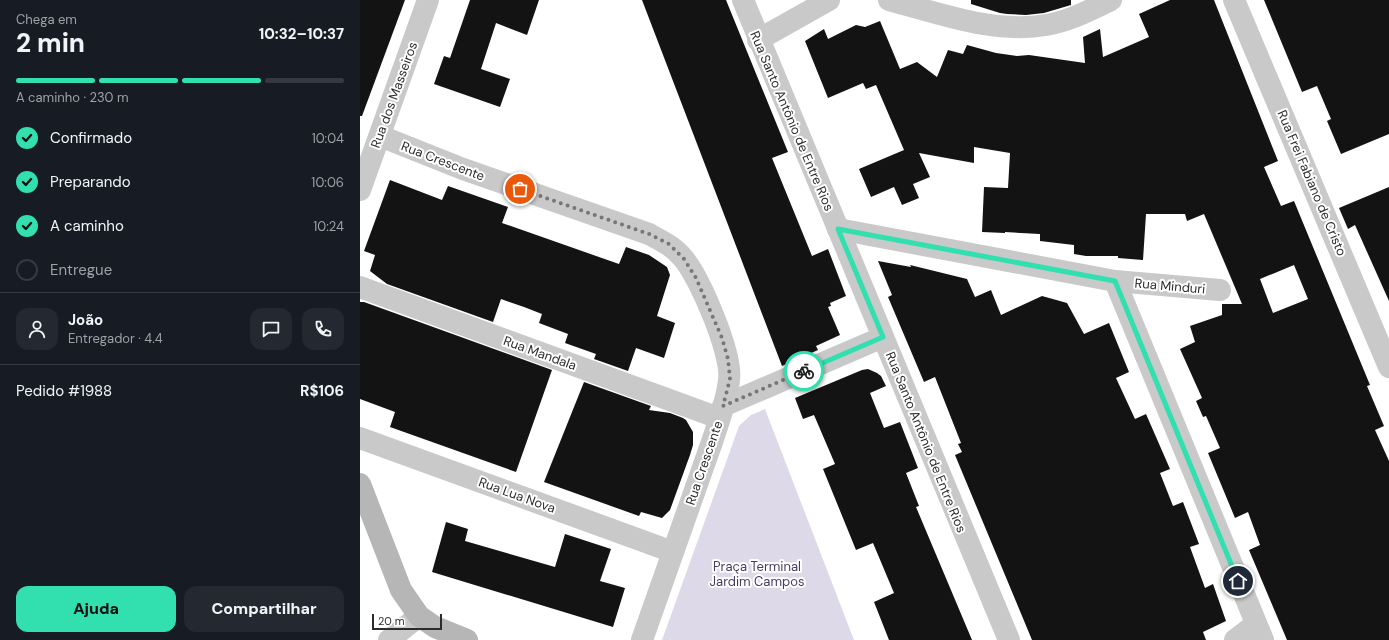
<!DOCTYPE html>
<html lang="pt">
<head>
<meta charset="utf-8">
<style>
	:root { --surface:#171b24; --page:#242831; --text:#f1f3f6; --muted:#9ea1a6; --line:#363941; --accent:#31dfaf }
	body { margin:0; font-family:"DM Sans",sans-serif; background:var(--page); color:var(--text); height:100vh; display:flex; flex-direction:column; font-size:15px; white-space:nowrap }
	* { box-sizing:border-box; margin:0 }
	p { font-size:13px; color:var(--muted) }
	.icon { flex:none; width:22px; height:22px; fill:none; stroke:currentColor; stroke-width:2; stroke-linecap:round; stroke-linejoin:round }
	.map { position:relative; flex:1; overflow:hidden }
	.drawer { display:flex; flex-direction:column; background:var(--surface); width:360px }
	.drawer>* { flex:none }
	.scale { position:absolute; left:12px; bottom:10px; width:70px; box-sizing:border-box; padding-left:4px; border:2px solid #2c2c2c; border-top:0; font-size:11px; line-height:14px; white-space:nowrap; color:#2c2c2c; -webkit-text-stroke:3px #fff; paint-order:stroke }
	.pin { position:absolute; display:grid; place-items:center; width:34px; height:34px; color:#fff; margin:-17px; border:2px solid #fff; border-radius:50%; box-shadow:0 1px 4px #0007 }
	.courier { position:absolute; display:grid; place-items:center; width:40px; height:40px; margin:-20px; border:3px solid #31dfaf; border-radius:50%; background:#fff; color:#222; box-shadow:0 1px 5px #0007 }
	.summary em { font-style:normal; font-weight:800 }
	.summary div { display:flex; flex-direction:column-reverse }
	.summary { display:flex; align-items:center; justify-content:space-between; height:68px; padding:0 16px }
	h1 { font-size:26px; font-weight:800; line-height:30px }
	.bar { display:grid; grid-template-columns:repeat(4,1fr); gap:6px 4px; align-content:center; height:48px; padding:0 16px }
	.bar i { height:5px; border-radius:3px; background:var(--line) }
	.bar .active { background:var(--accent) }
	.bar p { grid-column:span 4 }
	.line { display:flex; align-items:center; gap:10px; padding:0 16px; border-top:1px solid var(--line) }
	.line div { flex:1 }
	.round { display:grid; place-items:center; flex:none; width:42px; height:42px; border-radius:12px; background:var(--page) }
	ol { padding:0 16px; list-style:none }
	li { display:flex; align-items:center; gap:12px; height:44px }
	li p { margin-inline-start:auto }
	li .icon { padding:4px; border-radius:50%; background:var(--accent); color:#111; stroke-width:4 }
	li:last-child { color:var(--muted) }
	li i { width:22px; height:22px; border:2px solid var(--line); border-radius:50% }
	.action { display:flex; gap:8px; margin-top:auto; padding:8px 16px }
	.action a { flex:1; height:46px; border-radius:12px; background:var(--accent); color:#111; font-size:16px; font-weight:800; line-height:46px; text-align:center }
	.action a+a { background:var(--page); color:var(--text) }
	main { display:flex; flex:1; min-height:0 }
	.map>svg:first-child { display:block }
	.green { fill:#ddd9e9 }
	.building { fill:#131313; fill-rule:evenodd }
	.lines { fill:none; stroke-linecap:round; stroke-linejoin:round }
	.street { stroke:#c9c9c9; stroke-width:22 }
	.secondary { stroke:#b6b6b6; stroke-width:22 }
	.done { stroke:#767676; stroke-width:4; stroke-dasharray:0 7.2 }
	.route { stroke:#31dfaf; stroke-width:5 }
	.labels { text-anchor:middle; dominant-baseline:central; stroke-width:4; stroke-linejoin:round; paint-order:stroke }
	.street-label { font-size:13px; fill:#2c2c2c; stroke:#fff }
	.park-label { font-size:13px; fill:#493b66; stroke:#fff }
</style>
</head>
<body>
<main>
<section class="drawer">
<div class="summary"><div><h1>2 min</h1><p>Chega em</p></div><em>10:32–10:37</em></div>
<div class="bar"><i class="active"></i><i class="active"></i><i class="active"></i><i></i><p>A caminho · 230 m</p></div>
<ol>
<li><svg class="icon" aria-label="check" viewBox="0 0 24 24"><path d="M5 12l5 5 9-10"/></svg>Confirmado<p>10:04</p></li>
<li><svg class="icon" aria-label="check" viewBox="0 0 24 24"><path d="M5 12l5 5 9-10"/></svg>Preparando<p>10:06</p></li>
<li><svg class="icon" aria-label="check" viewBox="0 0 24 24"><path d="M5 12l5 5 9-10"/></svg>A caminho<p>10:24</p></li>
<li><i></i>Entregue</li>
</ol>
<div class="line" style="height:72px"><a class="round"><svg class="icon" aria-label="person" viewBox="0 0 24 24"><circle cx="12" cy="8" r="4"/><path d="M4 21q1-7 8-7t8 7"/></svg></a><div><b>João</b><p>Entregador · 4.4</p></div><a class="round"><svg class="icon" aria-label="chat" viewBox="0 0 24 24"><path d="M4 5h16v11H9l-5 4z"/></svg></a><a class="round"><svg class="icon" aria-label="phone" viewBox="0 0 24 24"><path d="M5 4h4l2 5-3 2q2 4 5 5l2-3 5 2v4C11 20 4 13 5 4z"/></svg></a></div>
<div class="line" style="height:52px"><div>Pedido #1988</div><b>R$106</b></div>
<div class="action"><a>Ajuda</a><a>Compartilhar</a></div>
</section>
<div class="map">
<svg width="1029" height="640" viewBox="0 0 1029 640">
	<rect width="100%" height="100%" fill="#fff"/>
	<path class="green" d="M405,409L494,640H302L379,426L391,415Z"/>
	<g class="building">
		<path d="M0,0H45L2,116H0Z"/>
		<path d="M110,0H179L167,35L136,23L121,69L150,79L140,107L74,84L84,56L90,58Z"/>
		<path d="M282,0H366L428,152L412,158L452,256L468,249L486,296L470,303L471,306L468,307L480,335L456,346L458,350L422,366Z"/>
		<path d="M611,0H711V5L684,13L666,15L647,14L640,13L611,4Z"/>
		<path d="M810,0H854L918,161L904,167L921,206L934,201L1010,385L1007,386L1024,426L1015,430L1029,461V640H927L889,550L900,545L888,512L875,518L848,453L860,448L846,416L843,417L836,401L842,398L820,349L835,342L830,326L862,315V304H882L844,214L827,221L825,214H786L783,260L758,258V256H726L714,254V245L680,241V234L645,232V233L622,232L624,187L648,188L650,153L614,147V163L559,153L570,177L553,184L559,198L542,205L534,187L511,197L499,169L544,150L516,85L506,89L503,83L468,98L445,41L464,29L468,39L496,25L505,27L520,21L540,69L557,62L577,77L588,50L603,54L607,45L636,53L657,56L669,55L725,63L723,37L740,29L743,57L789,37L779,14ZM934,265L948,299L913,313L900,279Z"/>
		<path d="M904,0H1029V134L981,154L967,121L971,119L957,86L942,92Z"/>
		<path d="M30,180L82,200L88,186L148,207L142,223L259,264L266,247L289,255L307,267L310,275L297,316L315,323L304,358L276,348L268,371L234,359L236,354L205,343L208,334L179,323L182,314L164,307L141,299L133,322L27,284L10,271L15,255L4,251Z"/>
		<path d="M1029,187V301L995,225L988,229L979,208Z"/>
		<path d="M518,261L551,267L550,265L607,279L615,297L631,290L641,315L682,296L707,303L724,334L749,323L769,372L756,378L775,419L786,414L810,469L800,473L813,506L823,502L839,544L830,547L845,588L853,584L866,621L843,632L846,640H672L595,455L602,452L598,444L601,443L575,377L564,382L528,297L532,295Z"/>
		<path d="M0,302H4L192,370L156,472L30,427L35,412L0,399Z"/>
		<path d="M508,369L517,373L521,376L526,386L510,393L524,428L540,422L558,468L546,473L559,506L556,507L612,640H529L514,602L534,593L513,543L496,550L463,469L475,464L454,415L443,419L435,398L502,370Z"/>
		<path d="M224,382L291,406L289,410L310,413L323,418L326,420L333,432V445L330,455L310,510L302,518L281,512L279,516L184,482Z"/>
		<path d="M86,522L108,529L105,541L195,567L205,534L251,549L240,581L265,588L253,627L72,572Z"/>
	</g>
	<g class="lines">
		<g class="street">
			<path d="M383,0L649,640"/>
			<path d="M529,0C579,13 633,34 686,25C710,21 730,10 751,0"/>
			<path d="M874,0L1029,367"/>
			<path d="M398,40L469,0"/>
			<path d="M20,136L103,169L289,234C302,241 314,247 323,258C340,278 373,355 369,380C367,400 359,420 353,439L282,640"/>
			<path d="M0,190L68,0"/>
			<path d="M478,229L755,281L860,290"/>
			<path d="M755,281L903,640"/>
			<path d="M0,287L359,418"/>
			<path d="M363,406L523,337"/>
			<path d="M0,438L313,552"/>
			<path d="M29,640L59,616"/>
			<path d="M875,640L896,624"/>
		</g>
		<path class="secondary" d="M0,484L41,590L59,616L75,627L107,640"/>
	</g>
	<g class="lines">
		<path class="done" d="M160,189L289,234L309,244L324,259L336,278L362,338L368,359L370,379L363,406L444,371"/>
		<path class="route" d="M444,371L523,337L478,229L755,281L878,581"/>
	</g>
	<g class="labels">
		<g class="street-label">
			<text transform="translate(34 95) rotate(-70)">Rua dos Masseiros</text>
			<text transform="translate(432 121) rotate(67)">Rua Santo Antônio de Entre Rios</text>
			<text transform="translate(83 161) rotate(21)">Rua Crescente</text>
			<text transform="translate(952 183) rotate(67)">Rua Frei Fabiano de Cristo</text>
			<text transform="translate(810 286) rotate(5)">Rua Minduri</text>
			<text transform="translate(180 353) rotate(20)">Rua Mandala</text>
			<text transform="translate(566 442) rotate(68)">Rua Santo Antônio de Entre Rios</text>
			<text transform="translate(344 463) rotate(-71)">Rua Crescente</text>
			<text transform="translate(157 495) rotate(20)">Rua Lua Nova</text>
		</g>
		<g class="park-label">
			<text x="397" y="566">Praça Terminal<tspan x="397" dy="15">Jardim Campos</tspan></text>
		</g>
	</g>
</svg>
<div class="scale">20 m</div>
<div class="pin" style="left:160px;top:189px;background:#ea580c"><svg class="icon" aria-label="bag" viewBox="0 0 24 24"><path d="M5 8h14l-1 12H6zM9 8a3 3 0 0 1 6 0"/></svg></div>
<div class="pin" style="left:878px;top:581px;background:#1f2937"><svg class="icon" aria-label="home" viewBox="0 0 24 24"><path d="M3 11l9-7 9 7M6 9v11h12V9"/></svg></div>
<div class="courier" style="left:444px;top:371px"><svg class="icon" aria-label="bike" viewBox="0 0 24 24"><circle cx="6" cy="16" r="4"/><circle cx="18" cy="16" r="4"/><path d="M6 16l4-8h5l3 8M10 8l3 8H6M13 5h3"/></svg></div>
</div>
</main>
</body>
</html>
